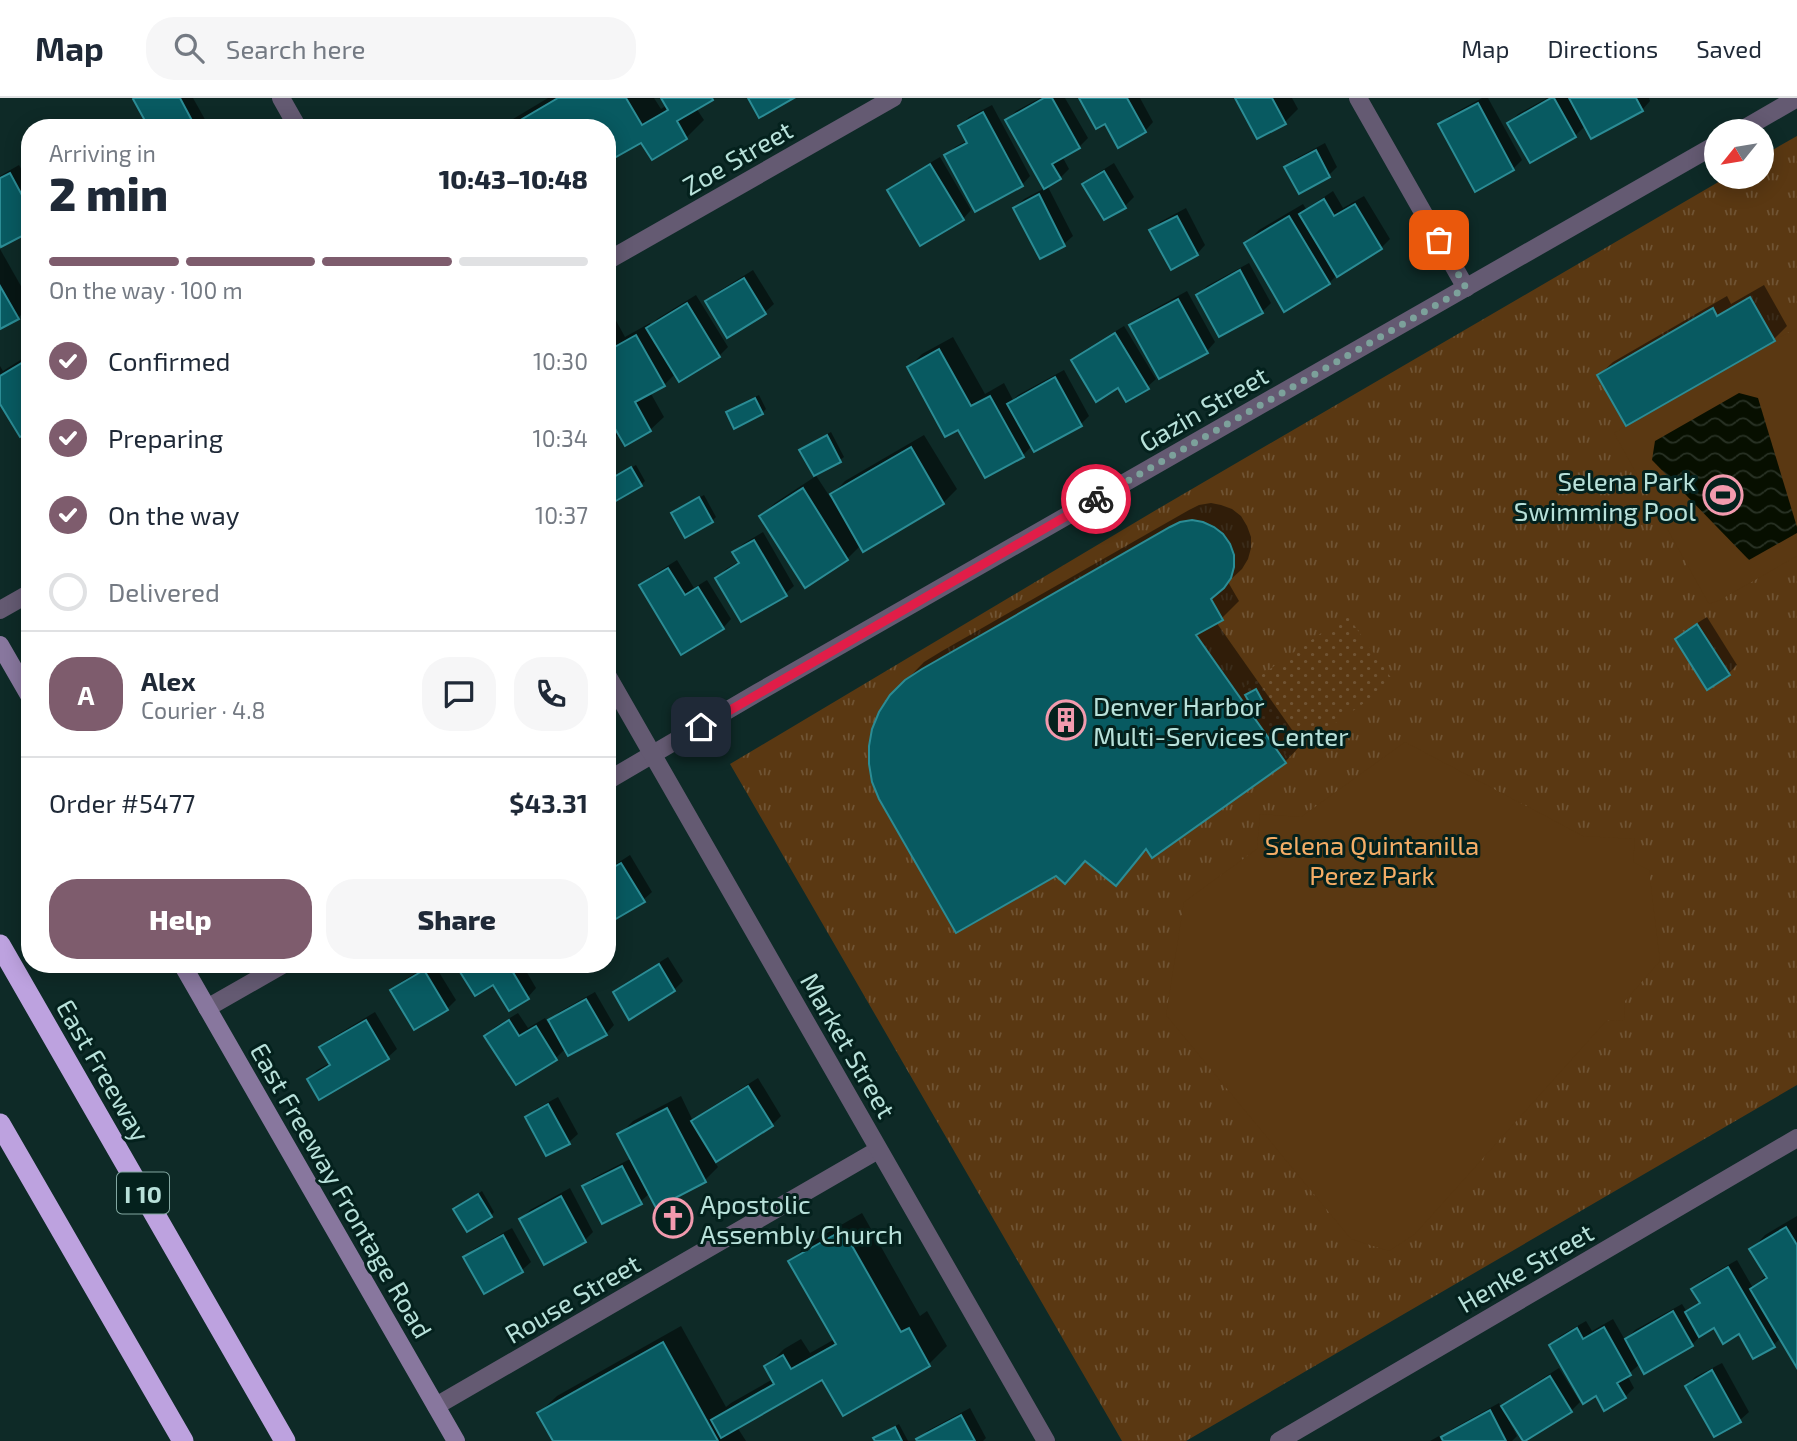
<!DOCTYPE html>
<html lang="en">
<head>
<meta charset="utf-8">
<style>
	:root { --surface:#fff; --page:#f6f6f7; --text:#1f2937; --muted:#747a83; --line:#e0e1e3; --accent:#7e5c6d }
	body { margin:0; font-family:"Exo 2",sans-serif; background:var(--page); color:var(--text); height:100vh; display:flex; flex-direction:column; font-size:26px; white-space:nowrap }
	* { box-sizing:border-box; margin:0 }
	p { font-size:23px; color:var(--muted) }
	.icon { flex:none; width:38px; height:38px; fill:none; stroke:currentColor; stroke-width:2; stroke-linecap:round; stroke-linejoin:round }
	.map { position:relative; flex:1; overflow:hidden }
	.side { position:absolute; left:21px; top:21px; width:595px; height:854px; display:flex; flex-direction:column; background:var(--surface); border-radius:28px; box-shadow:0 4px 18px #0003 }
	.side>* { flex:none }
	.needle { width:46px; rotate:240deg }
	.fabs { position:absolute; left:1704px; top:21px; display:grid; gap:14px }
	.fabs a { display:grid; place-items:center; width:70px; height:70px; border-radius:50%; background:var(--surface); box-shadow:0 4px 18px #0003; font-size:35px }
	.pin { position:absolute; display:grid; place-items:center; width:60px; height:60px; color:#fff; margin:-30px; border-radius:14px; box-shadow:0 4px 10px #0006 }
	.courier { position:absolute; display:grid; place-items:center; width:70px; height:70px; margin:-35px; border:5px solid #e11d48; border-radius:50%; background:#fff; color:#222; box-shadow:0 2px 9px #0007 }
	.summary em { font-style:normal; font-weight:800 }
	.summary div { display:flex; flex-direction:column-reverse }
	.summary { display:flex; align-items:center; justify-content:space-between; height:119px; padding:0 28px }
	h1 { font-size:46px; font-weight:800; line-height:52px }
	.bar { display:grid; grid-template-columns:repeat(4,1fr); gap:10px 7px; align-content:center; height:84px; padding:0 28px }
	.bar i { height:9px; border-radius:5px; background:var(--line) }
	.bar .on { background:var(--accent) }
	.bar p { grid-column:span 4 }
	.line { display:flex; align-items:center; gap:18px; padding:0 28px; border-top:2px solid var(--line) }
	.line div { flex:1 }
	.round { display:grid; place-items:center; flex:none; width:74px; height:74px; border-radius:28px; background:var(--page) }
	ol { padding:0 28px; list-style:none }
	li { display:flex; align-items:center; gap:21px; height:77px }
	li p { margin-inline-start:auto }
	li .icon { padding:7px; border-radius:50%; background:var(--accent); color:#fff; stroke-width:4 }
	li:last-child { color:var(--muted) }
	li i { width:38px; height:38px; border:4px solid var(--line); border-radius:50% }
	.primary-button { display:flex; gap:14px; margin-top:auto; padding:14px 28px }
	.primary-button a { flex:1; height:80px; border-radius:28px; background:var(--accent); color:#fff; font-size:28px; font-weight:800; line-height:80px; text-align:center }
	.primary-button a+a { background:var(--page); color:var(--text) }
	header { display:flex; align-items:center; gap:42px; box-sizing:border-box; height:98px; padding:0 35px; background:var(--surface); border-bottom:2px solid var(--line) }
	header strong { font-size:33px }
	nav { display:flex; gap:38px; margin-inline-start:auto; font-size:24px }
	.search { width:490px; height:63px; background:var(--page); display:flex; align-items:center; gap:18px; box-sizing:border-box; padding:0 24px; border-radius:28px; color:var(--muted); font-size:26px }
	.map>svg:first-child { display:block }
	.grass { fill:url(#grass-tufts) }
	.garden { fill:url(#garden-dots) }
	.pitch { fill:#5a3812 }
	.water { fill:url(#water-waves) }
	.shadow { fill:#0007 }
	.building { fill:#085a61; stroke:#2b8c95; stroke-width:2 }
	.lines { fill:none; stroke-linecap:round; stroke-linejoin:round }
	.minor { stroke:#645a72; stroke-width:18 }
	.tertiary { stroke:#645a72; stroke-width:18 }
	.secondary { stroke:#88779e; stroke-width:18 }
	.motorway { stroke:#bda2df; stroke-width:21 }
	.done { stroke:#7ca19b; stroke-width:7; stroke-dasharray:0 12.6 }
	.route { stroke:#e11d48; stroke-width:9 }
	.labels { text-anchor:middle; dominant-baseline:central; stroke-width:6; stroke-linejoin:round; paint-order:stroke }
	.shield { fill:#04211d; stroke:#82a7a1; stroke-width:2 }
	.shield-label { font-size:24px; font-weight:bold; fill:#b8e1da }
	.street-label { font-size:26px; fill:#b8e1da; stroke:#04211d }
	.poi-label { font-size:26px; fill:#b8e1da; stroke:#04211d; text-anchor:start }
	.park-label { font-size:26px; fill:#f4ad66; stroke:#04211d }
</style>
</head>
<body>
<header>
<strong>Map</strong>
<div class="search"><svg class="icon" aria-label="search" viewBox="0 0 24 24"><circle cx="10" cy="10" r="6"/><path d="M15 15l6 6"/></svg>Search here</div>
<nav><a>Map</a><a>Directions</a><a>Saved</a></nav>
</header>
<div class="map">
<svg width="1797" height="1343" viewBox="0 0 1797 1343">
	<defs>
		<pattern id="grass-tufts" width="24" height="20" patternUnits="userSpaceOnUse" patternTransform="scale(1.75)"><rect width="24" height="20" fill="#5a3812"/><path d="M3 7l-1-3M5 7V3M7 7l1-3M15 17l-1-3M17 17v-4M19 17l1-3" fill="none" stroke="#705434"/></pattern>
		<pattern id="garden-dots" width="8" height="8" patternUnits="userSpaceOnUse" patternTransform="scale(1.75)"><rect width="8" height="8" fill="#5a3812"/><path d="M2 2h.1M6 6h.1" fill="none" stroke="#705434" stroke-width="1.8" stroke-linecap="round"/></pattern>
		<pattern id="water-waves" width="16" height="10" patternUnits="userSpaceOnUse" patternTransform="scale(1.75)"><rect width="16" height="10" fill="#070f00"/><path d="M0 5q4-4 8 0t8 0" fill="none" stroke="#293225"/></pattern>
	</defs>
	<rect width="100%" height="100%" fill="#0e2a27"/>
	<path class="grass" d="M1797,38V987L1186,1343H1122L730,666L1156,412L1727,79H1762V58Z"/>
	<path class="garden" d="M1347,517L1394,584L1287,659L1240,592Z"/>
	<g class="pitch">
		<path d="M1750,199L1775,242L1797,230V458L1720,502L1709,506L1614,335L1626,328L1713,210L1717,218Z"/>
		<path d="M1405,644L1583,738L1635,741L1633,764L1649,772L1660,863L1625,903L1624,923L1607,922L1415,1136L1389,1153L1351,1141L1166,917L1184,804L1257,751L1260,716L1301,719Z"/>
	</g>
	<path class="water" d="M1739,295L1758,300L1797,429V435L1749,462L1652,362L1655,343Z"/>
	<g class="shadow">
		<path d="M136,0H193L207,25L202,30H151Z"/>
		<path d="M548,0H654L661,11L667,7L663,0H713L696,10L704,22L686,40L642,42L607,30H498Z"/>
		<path d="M1040,0H1065L1088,40L1079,49L1062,58L1069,71L1060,80L1047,87L1073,138L1064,146L1041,159L1015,110L1024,101L1045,90L1007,22L1016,13Z"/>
		<path d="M1081,0H1140L1153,24L1145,33L1106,24Z"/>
		<path d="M1237,0H1292L1298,11L1285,24Z"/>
		<path d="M1482,0H1488L1522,62L1513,71L1475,92L1440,27L1449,18Z"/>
		<path d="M1547,0H1649L1650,3L1642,12L1586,27L1575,38L1531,63L1509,25L1518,16Z"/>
		<path d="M992,7L1030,78L1022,87L946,58L955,49L968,42L960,28L969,19Z"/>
		<path d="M89,23L93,30H78Z"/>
		<path d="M1325,45L1337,69L1329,77L1287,70L1295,61Z"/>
		<path d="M940,59L971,112L963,121L889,92L898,84Z"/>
		<path d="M1114,65L1134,99L1125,108L1105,120L1085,86L1093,78Z"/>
		<path d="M19,67L30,87V132L0,142V78Z"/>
		<path d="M1333,93L1343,110L1364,98L1390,141L1381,150L1339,175L1329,185L1246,145L1259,132L1303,106L1306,111Z"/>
		<path d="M1186,110L1205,147L1197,156L1152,133L1160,124Z"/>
		<path d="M0,151L30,204V208L18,220L0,229Z"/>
		<path d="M1249,165L1271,205L1262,214L1198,197L1207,188Z"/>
		<path d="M753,172L774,206L765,214L728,237L708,204L716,195Z"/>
		<path d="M1764,187L1787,228L1774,241L1599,277L1613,264L1727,198L1731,206Z"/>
		<path d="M1187,193L1215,244L1207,253L1131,227L1140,219Z"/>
		<path d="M696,197L728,249L719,258L676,275L664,287L650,294L664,319L650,332L620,336L607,344V211L609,210L625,239L650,225L651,227L657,221Z"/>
		<path d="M1124,228L1156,281L1147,289L1073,263L1082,254Z"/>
		<path d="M953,239L985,296L1004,285L1013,302L1018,297L1064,272L1089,318L1081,326L1032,348L1023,357L959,329L909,269L922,256Z"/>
		<path d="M30,256V331L0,302V268L3,273Z"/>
		<path d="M759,297L766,311L762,315L728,314L732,310Z"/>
		<path d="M831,334L844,359L840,362L815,376L830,399L845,383L924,337L957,391L943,405L864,451L861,447L847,461L761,418L775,405L816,378L801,352L805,348Z"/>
		<path d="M636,367L645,383L641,387L609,382Z"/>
		<path d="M704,397L716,419L712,423L677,412Z"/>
		<path d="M1211,405L1221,407L1232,411L1241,418L1247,428L1251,439V450L1248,461L1242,471L1228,484L1239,503L1221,521L1216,524L1302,646L1285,664L1148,751L1116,785L1087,762L1065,784L891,598L924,564L942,553L1189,412L1199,407Z"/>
		<path d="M763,434L794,488L785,496L717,480L726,471L740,463L734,454L743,446Z"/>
		<path d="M677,462L694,490L707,482L731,521L723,530L641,488L650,479Z"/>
		<path d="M1707,519L1737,567L1729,575L1677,541L1686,532Z"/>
		<path d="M630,757L652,794L643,802L607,824V772Z"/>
		<path d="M668,859L683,883L674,892L615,894L624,886Z"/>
		<path d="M430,866H434L456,902L447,911L392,892L401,884Z"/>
		<path d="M457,866H522L536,890L528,899Z"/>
		<path d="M595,894L614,927L606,936L566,950L556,960L517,985L486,938L495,929L518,915L528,930L545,920L548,925L559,914Z"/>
		<path d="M375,914L397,951L388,959L309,981L317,972L330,965L321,950L330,941Z"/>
		<path d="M758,980L781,1018L772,1027L714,1063L718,1069L704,1083L650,1095L640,1104L584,1088L593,1080L632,1060L619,1037L633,1023L681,998L693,1023L702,1015Z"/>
		<path d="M558,999L578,1036L569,1044L527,1019L536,1011Z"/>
		<path d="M570,1090L593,1134L585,1142L521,1121L530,1112Z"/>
		<path d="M482,1093L494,1114L491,1118L456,1111Z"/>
		<path d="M862,1115L920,1218L927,1213L947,1248L929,1266L843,1315L823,1280L737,1329L746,1343H555L539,1315L557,1298L681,1228L726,1309L731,1305L773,1281L766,1269L784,1251L801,1241L810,1255L835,1241L791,1163L808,1146Z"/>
		<path d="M1797,1118V1266L1781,1240L1773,1247L1739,1234L1714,1228L1699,1237L1700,1238L1692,1247L1640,1266L1627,1277L1634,1290L1625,1299L1596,1296L1551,1247L1560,1238L1586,1223L1592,1233L1613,1221L1625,1242L1635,1232L1682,1206L1687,1214L1700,1203L1694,1191L1702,1182L1737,1162L1753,1190L1767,1176L1752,1151L1765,1137Z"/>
		<path d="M512,1130L531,1164L522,1172L465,1159L474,1151Z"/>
		<path d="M1722,1265L1749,1314L1740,1322L1715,1337L1687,1288L1695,1279Z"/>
		<path d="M1559,1270L1580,1304L1571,1313L1524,1342L1513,1324L1510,1325L1517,1338L1512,1343H1430L1439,1338L1441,1342L1452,1331L1499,1305L1501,1310L1512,1300Z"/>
		<path d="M970,1310L986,1340L983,1343H919V1342L927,1333Z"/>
		<path d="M899,1326L908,1343H877L875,1341L879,1337Z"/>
	</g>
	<g class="building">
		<path d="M134,0H180L196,30H149L133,1Z"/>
		<path d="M558,0H626L642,27L668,12L661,0H712L713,2L677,23L687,41L652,62L641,45L607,64V30H507Z"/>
		<path d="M748,0H794L759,20Z"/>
		<path d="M1044,0H1052L1080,50L1052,66L1061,81L1044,91L1005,22Z"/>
		<path d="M1079,0H1127L1146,34L1118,50L1105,26L1096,31Z"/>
		<path d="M1235,0H1272L1286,26L1257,41Z"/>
		<path d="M1551,0H1554L1576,39L1530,65L1507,25Z"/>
		<path d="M1569,0H1636L1643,13L1591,41Z"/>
		<path d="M1478,5L1514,72L1475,94L1438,26Z"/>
		<path d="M983,14L1023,88L975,114L944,57L967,45L958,28Z"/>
		<path d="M1316,52L1330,79L1299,96L1284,69Z"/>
		<path d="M930,66L964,122L920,148L887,92Z"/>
		<path d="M1104,73L1126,110L1104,122L1082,86Z"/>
		<path d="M10,75L30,112V134L1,149L0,146V80Z"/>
		<path d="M1039,96L1065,148L1040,161L1013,110Z"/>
		<path d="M1324,101L1334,118L1355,106L1382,151L1337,179L1299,116Z"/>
		<path d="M1177,118L1198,157L1171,172L1149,132Z"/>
		<path d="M1289,118L1330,186L1284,214L1244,145Z"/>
		<path d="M1240,172L1263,215L1219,239L1196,197Z"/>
		<path d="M744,180L766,216L727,240L705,203Z"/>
		<path d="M0,188L19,221L0,231Z"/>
		<path d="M1750,199L1775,243L1626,328L1597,277L1713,210L1717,218Z"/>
		<path d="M1178,201L1208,255L1159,281L1129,227Z"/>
		<path d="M687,205L720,259L679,284L646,230Z"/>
		<path d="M1115,235L1149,291L1126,304L1118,290L1096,304L1071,262Z"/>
		<path d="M636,237L665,288L635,304L651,333L625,348L607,317V244L611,251Z"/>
		<path d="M939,251L971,308L990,298L1024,359L985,380L958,332L945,339L907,269Z"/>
		<path d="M30,260V333L20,339L0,306V278Z"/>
		<path d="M1055,279L1082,328L1034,354L1007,306Z"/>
		<path d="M755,300L763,316L734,331L726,314Z"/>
		<path d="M827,337L841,364L814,378L799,352Z"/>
		<path d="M911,349L944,406L863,454L830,396Z"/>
		<path d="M631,369L642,388L614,404L607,392V383Z"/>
		<path d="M803,390L848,462L805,490L759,418Z"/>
		<path d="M699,399L713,424L685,440L671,415Z"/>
		<path d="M1192,422L1203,424L1214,429L1223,436L1230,446L1234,457V469L1231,480L1224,490L1211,501L1223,522L1196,537L1286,665L1152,760L1146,751L1116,788L1085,763L1065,786L1056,778L956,835L879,701L872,684L869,666V648L872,631L879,614L890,597L905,582L922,571L1170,429L1180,424Z"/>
		<path d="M754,442L787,498L741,524L715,480L739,465L732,454Z"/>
		<path d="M668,470L685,497L698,489L724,531L681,557L639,487Z"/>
		<path d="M1697,526L1730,577L1707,592L1675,541Z"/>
		<path d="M1256,591L1262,602L1252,609L1245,597Z"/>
		<path d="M621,765L645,804L607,826V773Z"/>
		<path d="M455,866H508L529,901L509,913L493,887L475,898Z"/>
		<path d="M659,866L675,893L629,922L613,894Z"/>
		<path d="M424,872L448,912L414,932L390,892Z"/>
		<path d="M586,901L607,937L568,958L548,922Z"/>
		<path d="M366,922L389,961L319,1002L307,981L330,967L319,949Z"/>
		<path d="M509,922L519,938L536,928L557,962L516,987L484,938Z"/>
		<path d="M748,988L773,1028L716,1064L691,1023Z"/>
		<path d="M548,1006L570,1046L546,1058L525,1019Z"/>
		<path d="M667,1010L706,1084L656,1110L617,1036Z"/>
		<path d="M622,1068L642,1106L602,1126L582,1088Z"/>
		<path d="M478,1096L492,1119L467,1134L453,1111Z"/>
		<path d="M561,1098L586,1144L544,1167L519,1121Z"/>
		<path d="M1786,1129L1797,1147V1270L1750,1191L1767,1180L1749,1151Z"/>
		<path d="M843,1132L901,1234L909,1230L930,1268L843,1318L822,1282L721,1340L711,1322L774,1286L764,1268L783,1257L791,1271L836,1246L788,1163Z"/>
		<path d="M503,1137L523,1174L484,1196L463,1159Z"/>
		<path d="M1728,1169L1775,1249L1753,1261L1739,1236L1723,1246L1714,1230L1699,1239L1685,1214L1700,1205L1691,1191Z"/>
		<path d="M1673,1213L1693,1248L1644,1276L1625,1241Z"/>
		<path d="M1604,1229L1631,1277L1617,1285L1626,1300L1604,1313L1596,1298L1583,1306L1549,1247L1577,1230L1583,1241Z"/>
		<path d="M663,1244L718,1343H553L537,1315Z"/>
		<path d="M1712,1272L1741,1324L1714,1339L1685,1288Z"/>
		<path d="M1550,1278L1572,1314L1525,1343H1523L1501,1308Z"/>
		<path d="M1490,1312L1506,1343H1443L1441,1339Z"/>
		<path d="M961,1317L975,1343H917L916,1341Z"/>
		<path d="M895,1329L902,1343H875L873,1340Z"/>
	</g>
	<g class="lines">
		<g class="minor">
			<path d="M1358,0L1466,190"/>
			<path d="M1740,33L1797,0"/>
			<path d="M607,163L893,0"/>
			<path d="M0,512L30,495"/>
			<path d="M607,683L757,595L1717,46"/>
			<path d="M207,910L284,866"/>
			<path d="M436,1308L878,1052"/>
			<path d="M1279,1343L1797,1040"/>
		</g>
		<g class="tertiary">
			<path d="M281,0L298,30"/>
			<path d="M607,577L1046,1343"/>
		</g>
		<g class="secondary">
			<path d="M0,547L30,599"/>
			<path d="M182,866L456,1343"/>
		</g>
		<g class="motorway">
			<path d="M0,847L285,1343"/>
			<path d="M0,1026L183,1343"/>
		</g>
	</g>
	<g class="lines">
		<path class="done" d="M1096,401L1466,190L1439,142"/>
		<path class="route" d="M701,629L1096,401"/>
	</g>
	<defs>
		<g id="stadium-ring" transform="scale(2.0125)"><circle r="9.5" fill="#04211d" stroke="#f29aae" stroke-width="1.5"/><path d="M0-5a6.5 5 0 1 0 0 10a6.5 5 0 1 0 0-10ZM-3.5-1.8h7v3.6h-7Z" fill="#f29aae"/></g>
		<g id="building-ring" transform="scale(2.0125)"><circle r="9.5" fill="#04211d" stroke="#f29aae" stroke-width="1.5"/><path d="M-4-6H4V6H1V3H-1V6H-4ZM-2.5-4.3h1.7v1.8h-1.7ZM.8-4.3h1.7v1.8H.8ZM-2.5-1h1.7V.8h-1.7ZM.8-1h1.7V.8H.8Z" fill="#f29aae"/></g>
		<g id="church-ring" transform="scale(2.0125)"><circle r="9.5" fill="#04211d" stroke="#f29aae" stroke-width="1.5"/><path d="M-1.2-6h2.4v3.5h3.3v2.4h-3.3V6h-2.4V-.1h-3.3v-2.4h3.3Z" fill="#f29aae"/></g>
	</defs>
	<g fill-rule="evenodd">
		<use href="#stadium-ring" x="1723" y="397"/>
		<use href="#building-ring" x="1066" y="622"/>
		<use href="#church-ring" x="673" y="1120"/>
	</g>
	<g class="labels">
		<rect class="shield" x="117" y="1074.5" width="52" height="41" rx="5"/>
		<g class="shield-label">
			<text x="143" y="1095">I 10</text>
		</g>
		<g class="street-label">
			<text transform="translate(737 59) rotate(-30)">Zoe Street</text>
			<text transform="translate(1203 310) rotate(-30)">Gazin Street</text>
			<text transform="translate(849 947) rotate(60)">Market Street</text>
			<text transform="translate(104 972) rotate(60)">East Freeway</text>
			<text transform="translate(342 1092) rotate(60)">East Freeway Frontage Road</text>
			<text transform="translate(1525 1169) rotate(-30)">Henke Street</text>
			<text transform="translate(572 1200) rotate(-30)">Rouse Street</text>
		</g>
		<g class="poi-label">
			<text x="1696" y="382" text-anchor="end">Selena Park<tspan x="1696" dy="30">Swimming Pool</tspan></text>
			<text x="1093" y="607">Denver Harbor<tspan x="1093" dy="30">Multi-Services Center</tspan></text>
			<text x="700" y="1105">Apostolic<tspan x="700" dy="30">Assembly Church</tspan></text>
		</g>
		<g class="park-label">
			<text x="1372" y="746">Selena Quintanilla<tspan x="1372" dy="30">Perez Park</tspan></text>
		</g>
	</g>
</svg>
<div class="fabs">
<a><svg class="needle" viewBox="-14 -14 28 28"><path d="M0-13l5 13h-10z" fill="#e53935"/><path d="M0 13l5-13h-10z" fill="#747a83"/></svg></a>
</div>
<div class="pin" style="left:1439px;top:142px;background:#ea580c"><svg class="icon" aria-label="bag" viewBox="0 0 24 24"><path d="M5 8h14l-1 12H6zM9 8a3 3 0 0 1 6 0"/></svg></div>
<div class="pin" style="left:701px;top:629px;background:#1f2937"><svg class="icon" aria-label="home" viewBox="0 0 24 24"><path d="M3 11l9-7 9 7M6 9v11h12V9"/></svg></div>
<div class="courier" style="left:1096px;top:401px"><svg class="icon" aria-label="bike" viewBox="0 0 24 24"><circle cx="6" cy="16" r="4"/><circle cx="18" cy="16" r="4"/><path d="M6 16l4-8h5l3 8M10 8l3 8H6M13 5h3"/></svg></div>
<section class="side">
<div class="summary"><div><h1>2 min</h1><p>Arriving in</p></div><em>10:43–10:48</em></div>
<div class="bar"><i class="on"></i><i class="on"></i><i class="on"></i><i></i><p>On the way · 100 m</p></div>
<ol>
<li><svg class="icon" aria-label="check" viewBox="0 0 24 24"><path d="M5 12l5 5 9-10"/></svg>Confirmed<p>10:30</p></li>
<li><svg class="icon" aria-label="check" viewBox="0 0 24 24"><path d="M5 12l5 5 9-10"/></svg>Preparing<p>10:34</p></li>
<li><svg class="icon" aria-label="check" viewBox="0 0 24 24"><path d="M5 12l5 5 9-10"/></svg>On the way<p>10:37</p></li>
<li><i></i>Delivered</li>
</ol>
<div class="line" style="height:126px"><b class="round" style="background:var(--accent);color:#fff">A</b><div><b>Alex</b><p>Courier · 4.8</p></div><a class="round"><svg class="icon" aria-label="chat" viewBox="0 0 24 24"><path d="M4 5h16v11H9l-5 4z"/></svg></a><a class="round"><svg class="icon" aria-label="phone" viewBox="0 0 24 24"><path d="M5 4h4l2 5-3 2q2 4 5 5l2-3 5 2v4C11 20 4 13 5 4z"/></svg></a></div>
<div class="line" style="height:91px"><div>Order #5477</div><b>$43.31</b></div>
<div class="primary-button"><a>Help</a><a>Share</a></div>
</section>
</div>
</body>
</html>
